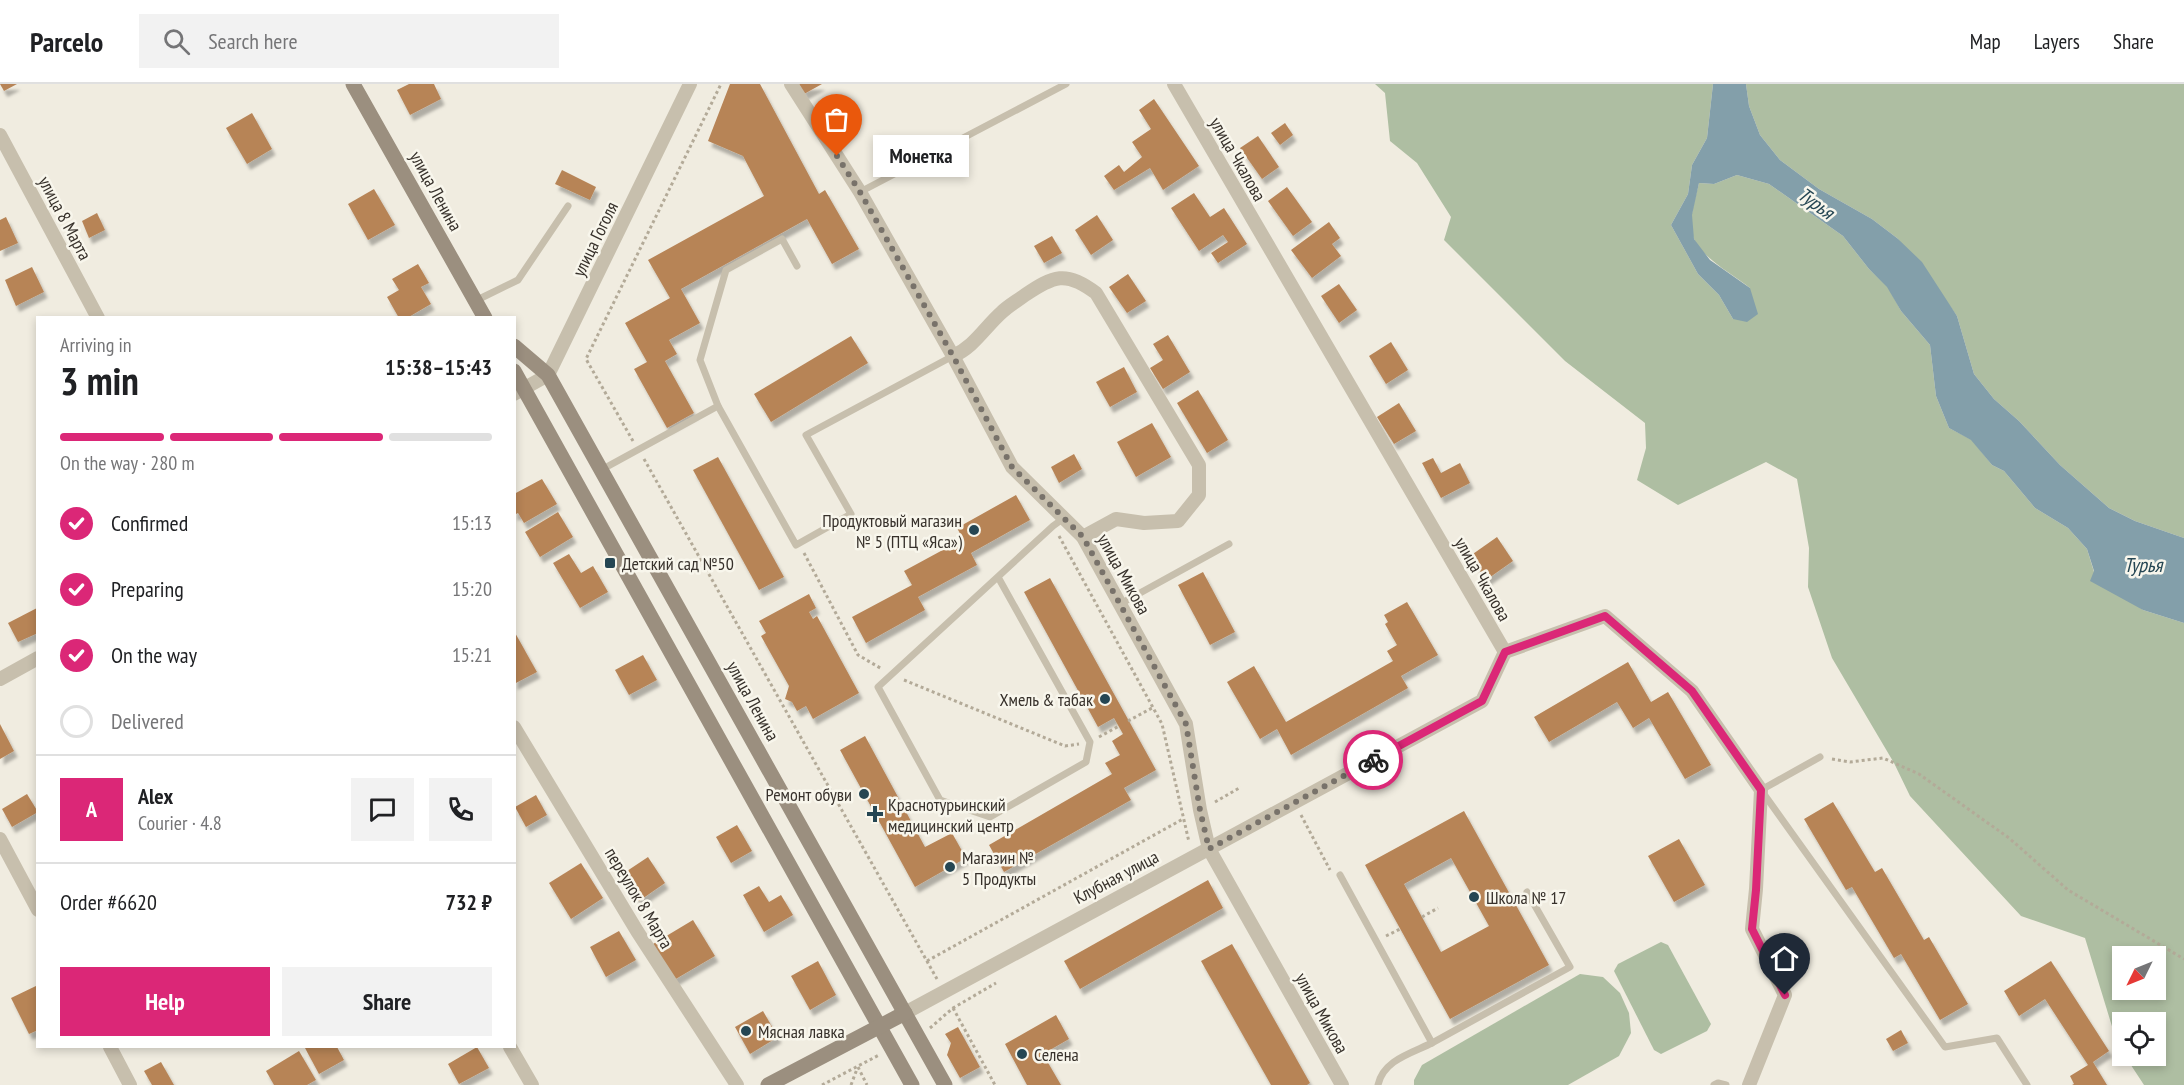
<!DOCTYPE html>
<html lang="en">
<head>
<meta charset="utf-8">
<style>
	:root { --surface:#fff; --page:#f2f2f2; --text:#202124; --muted:#757577; --line:#e0e0e0; --accent:#db2777 }
	body { margin:0; font-family:"PT Sans Narrow",sans-serif; background:var(--page); color:var(--text); height:100vh; display:flex; flex-direction:column; font-size:22px; white-space:nowrap }
	* { box-sizing:border-box; margin:0 }
	p { font-size:20px; color:var(--muted) }
	.icon { flex:none; width:33px; height:33px; fill:none; stroke:currentColor; stroke-width:2; stroke-linecap:round; stroke-linejoin:round }
	.map { position:relative; flex:1; overflow:hidden }
	.details { position:absolute; left:36px; top:232px; width:480px; height:732px; display:flex; flex-direction:column; background:var(--surface); border-radius:0px; box-shadow:0 3px 9px #0003 }
	.details>* { flex:none }
	.needle { width:39px; rotate:227deg }
	.tools { position:absolute; left:2112px; top:862px; display:grid; gap:12px }
	.tools a { display:grid; place-items:center; width:54px; height:54px; border-radius:0px; background:var(--surface); box-shadow:0 3px 9px #0003; font-size:30px }
	.pin { position:absolute; display:grid; place-items:center; width:51px; height:51px; color:#fff; margin:-62px -26px; border-radius:50% 50% 50% 0; rotate:-45deg; box-shadow:0 0 6px #0007 }
	.pin .icon { rotate:45deg }
	.courier { position:absolute; display:grid; place-items:center; width:60px; height:60px; margin:-30px; border:4px solid #db2777; border-radius:50%; background:#fff; color:#222; box-shadow:0 2px 8px #0007 }
	.bubble { position:absolute; height:42px; border-radius:0px; background:var(--surface); box-shadow:0 3px 9px #0003; font-size:20px; font-weight:700; line-height:42px; text-align:center }
	.overview em { font-style:normal; font-weight:700 }
	.overview div { display:flex; flex-direction:column-reverse }
	.overview { display:flex; align-items:center; justify-content:space-between; height:102px; padding:0 24px }
	h1 { font-size:39px; font-weight:700; line-height:45px }
	.bar { display:grid; grid-template-columns:repeat(4,1fr); gap:9px 6px; align-content:center; height:72px; padding:0 24px }
	.bar i { height:8px; border-radius:4px; background:var(--line) }
	.bar .active { background:var(--accent) }
	.bar p { grid-column:span 4 }
	.line { display:flex; align-items:center; gap:15px; padding:0 24px; border-top:2px solid var(--line) }
	.line div { flex:1 }
	.round { display:grid; place-items:center; flex:none; width:63px; height:63px; border-radius:0px; background:var(--page) }
	ol { padding:0 24px; list-style:none }
	li { display:flex; align-items:center; gap:18px; height:66px }
	li p { margin-inline-start:auto }
	li .icon { padding:6px; border-radius:50%; background:var(--accent); color:#fff; stroke-width:4 }
	li:last-child { color:var(--muted) }
	li i { width:33px; height:33px; border:3px solid var(--line); border-radius:50% }
	.primary-button { display:flex; gap:12px; margin-top:auto; padding:12px 24px }
	.primary-button a { flex:1; height:69px; border-radius:0px; background:var(--accent); color:#fff; font-size:24px; font-weight:700; line-height:69px; text-align:center }
	.primary-button a+a { background:var(--page); color:var(--text) }
	header { display:flex; align-items:center; gap:36px; box-sizing:border-box; height:84px; padding:0 30px; background:var(--surface); border-bottom:2px solid var(--line) }
	header strong { font-size:28px }
	nav { display:flex; gap:33px; margin-inline-start:auto; font-size:21px }
	.search { width:420px; height:54px; background:var(--page); display:flex; align-items:center; gap:15px; box-sizing:border-box; padding:0 21px; border-radius:0px; color:var(--muted); font-size:22px }
	.map>svg:first-child { display:block }
	.green { fill:#aebea2; fill-rule:evenodd }
	.water { fill:#839faa }
	.building { fill:#b78457; fill-rule:evenodd; filter:url(#shadow) }
	.lines { fill:none; stroke-linecap:round; stroke-linejoin:round }
	.path { stroke:#b3aa98; stroke-width:3; stroke-dasharray:3 3; stroke-linecap:butt }
	.lane { stroke:#c7bfad; stroke-width:7 }
	.street { stroke:#c7bfad; stroke-width:14 }
	.secondary { stroke:#9b8f7f; stroke-width:15 }
	.done { stroke:#78726a; stroke-width:6; stroke-dasharray:0 10.8 }
	.route { stroke:#db2777; stroke-width:8 }
	.poi-dot { fill:#254653; stroke:#f8f6ec; stroke-width:2 }
	.labels { text-anchor:middle; dominant-baseline:central; stroke-width:5; stroke-linejoin:round; paint-order:stroke }
	.street-label { font-size:18px; fill:#37312b; stroke:#f8f6ec }
	.poi-label { font-size:18px; fill:#37312b; stroke:#f8f6ec; text-anchor:start }
	.water-label { font-size:20px; font-style:italic; fill:#254653; stroke:#f8f6ec }
</style>
</head>
<body>
<header>
<strong>Parcelo</strong>
<div class="search"><svg class="icon" aria-label="search" viewBox="0 0 24 24"><circle cx="10" cy="10" r="6"/><path d="M15 15l6 6"/></svg>Search here</div>
<nav><a>Map</a><a>Layers</a><a>Share</a></nav>
</header>
<div class="map">
<svg width="2184" height="1001" viewBox="0 0 2184 1001">
	<defs>
		<filter id="shadow"><feDropShadow dx="3.5" dy="6" stdDeviation="1.5" flood-color="#0004"/></filter>
	</defs>
	<rect width="100%" height="100%" fill="#f0ece0"/>
	<g class="green">
		<path d="M1375,0H1713L1707,54L1692,81L1688,110L1671,141L1698,190L1719,211L1733,235L1750,204C1735,192 1701,173 1694,155C1687,138 1695,116 1699,99L1714,100L1737,91L1769,100L1843,152L1869,185L1888,203L1901,227L1930,261L1936,312L1949,344L1972,356L1992,381L2004,387L2035,424L2068,444L2087,465L2094,488L2143,526L2184,539V1001H2144L2125,972H2156V939H2122V969L2118,962L2085,854L2021,832L1910,712L1894,679L1832,574L1808,503L1809,464L1797,395L1766,378L1678,421L1637,396L1646,364L1645,339L1565,277L1444,156L1451,133L1417,79L1390,57L1385,9ZM2122,873H2156V906H2122Z"/>
		<path d="M1746,0H2184V454L2135,437L2109,424L2060,381L2019,337L1994,315L1974,290L1957,232L1940,208L1897,154L1872,135L1819,105L1780,76L1760,51L1749,22Z"/>
		<path d="M1661,858L1668,861L1711,940L1707,947L1661,970L1654,966L1614,887L1618,880Z"/>
		<path d="M1580,890L1603,893L1620,909L1629,929L1631,949L1619,972L1568,1001H1414V996L1422,981Z"/>
	</g>
	<path class="water" d="M1713,0H1746L1749,22L1760,51L1780,76L1819,105L1872,135L1897,154L1922,178L1957,232L1974,290L1994,315L2019,337L2060,381L2109,424L2135,437L2184,454V539L2143,526L2090,497L2094,487L2087,465L2068,444L2035,424L2004,387L1992,381L1971,356L1949,344L1936,312L1930,261L1901,227L1887,203L1869,185L1843,152L1769,100L1737,91L1714,100L1699,99L1692,131L1694,155L1710,176L1750,204L1758,230L1747,238L1733,235L1719,211L1698,190L1671,141L1688,110L1692,81L1707,54Z"/>
	<g class="building">
		<path d="M0,0H17L4,7Z"/>
		<path d="M409,0H434L441,15L410,31L397,6Z"/>
		<path d="M730,0H760L819,110L825,106L859,165L832,180L807,135L681,205L700,239L669,256L677,270L665,277L694,329L667,344L634,285L647,278L625,239L670,214L648,176L764,112L743,72L708,57Z"/>
		<path d="M799,0H822L804,10Z"/>
		<path d="M1154,15L1199,82L1163,106L1150,84L1114,106L1104,92L1119,81L1124,88L1142,73L1132,58L1151,45L1139,26Z"/>
		<path d="M252,29L272,65L247,80L226,44Z"/>
		<path d="M1285,39L1293,51L1280,61L1271,49Z"/>
		<path d="M1258,52L1279,83L1262,95L1240,64Z"/>
		<path d="M562,86L596,103L590,116L555,100Z"/>
		<path d="M1287,103L1312,138L1293,152L1268,117Z"/>
		<path d="M374,105L395,141L368,156L348,120Z"/>
		<path d="M1194,109L1210,133L1224,124L1247,160L1218,179L1211,169L1228,158L1223,151L1199,167L1171,124Z"/>
		<path d="M97,129L105,146L89,154L82,137Z"/>
		<path d="M1097,131L1113,156L1091,171L1075,146Z"/>
		<path d="M6,133L18,159L0,167V136Z"/>
		<path d="M1329,138L1340,154L1332,160L1341,172L1312,194L1291,166Z"/>
		<path d="M1052,152L1062,169L1044,179L1034,162Z"/>
		<path d="M418,180L429,199L421,203L431,220L407,234H399L387,213L399,206L392,195Z"/>
		<path d="M32,183L44,208L16,222L5,196Z"/>
		<path d="M1128,190L1146,217L1127,229L1109,203Z"/>
		<path d="M1339,200L1357,226L1339,239L1321,212Z"/>
		<path d="M1168,251L1190,288L1163,305L1150,284L1163,276L1153,260Z"/>
		<path d="M851,252L868,279L771,338L754,310Z"/>
		<path d="M1391,258L1408,286L1386,300L1369,272Z"/>
		<path d="M1124,283L1137,308L1110,323L1096,298Z"/>
		<path d="M1198,306L1228,356L1207,369L1177,319Z"/>
		<path d="M1399,319L1416,347L1394,360L1377,333Z"/>
		<path d="M1152,339L1171,373L1136,393L1117,358Z"/>
		<path d="M1074,370L1082,385L1059,399L1051,383Z"/>
		<path d="M718,373L784,493L759,506L693,386Z"/>
		<path d="M1433,374L1441,389L1460,379L1470,399L1441,414L1422,379Z"/>
		<path d="M542,395L557,420L524,439L518,429L514,431V410Z"/>
		<path d="M1016,411L1030,436L971,469L977,481L918,513L925,526L866,559L852,533L912,501L904,487L963,455L957,444Z"/>
		<path d="M558,428L573,453L540,473L525,448Z"/>
		<path d="M1497,453L1513,477L1486,496L1470,472Z"/>
		<path d="M569,470L581,489L593,482L608,508L580,524L553,479Z"/>
		<path d="M1203,488L1235,548L1210,561L1178,501Z"/>
		<path d="M1050,494L1156,686L1124,704L1131,716L1004,788L989,761L1112,690L1105,679L1120,671L1112,657L1123,650L1114,634L1098,643L1024,508Z"/>
		<path d="M809,510L816,524L809,528L813,535L817,532L859,609L813,635L806,622L797,627L792,618L785,615L789,602L761,552L766,549L759,537Z"/>
		<path d="M1407,518L1438,571L1401,592L1408,604L1291,671L1277,645L1260,655L1227,598L1254,582L1286,638L1393,577L1387,567L1397,561L1385,540L1388,538L1384,531Z"/>
		<path d="M37,524L38,549L18,558L8,539Z"/>
		<path d="M514,547L537,588L514,600Z"/>
		<path d="M643,571L657,596L629,611L615,586Z"/>
		<path d="M1628,578L1651,618L1668,608L1711,681L1685,695L1649,634L1633,644L1617,618L1549,658L1534,633Z"/>
		<path d="M0,640L14,667L0,675Z"/>
		<path d="M865,652L925,763L952,749L966,774L915,803L840,666Z"/>
		<path d="M27,710L38,728L12,743L2,725Z"/>
		<path d="M536,711L547,731L526,743L515,723Z"/>
		<path d="M1833,718L1875,788L1882,784L1924,856L1929,853L1968,920L1940,936L1901,870L1894,874L1852,803L1846,806L1804,735Z"/>
		<path d="M1464,727L1549,881L1450,935L1365,781ZM1451,774L1489,842L1441,868L1404,800Z"/>
		<path d="M737,741L752,767L731,779L716,753Z"/>
		<path d="M1679,755L1705,801L1674,818L1648,772Z"/>
		<path d="M648,773L665,799L639,817L621,791Z"/>
		<path d="M581,779L603,814L571,835L549,799Z"/>
		<path d="M1208,796L1223,824L1080,905L1064,877Z"/>
		<path d="M759,802L769,818L781,811L793,831L764,848L743,811Z"/>
		<path d="M693,836L715,872L674,896L653,860Z"/>
		<path d="M619,847L636,876L606,893L590,863Z"/>
		<path d="M1232,860L1310,999L1307,1001H1271L1201,877Z"/>
		<path d="M818,877L836,911L810,926L791,892Z"/>
		<path d="M2051,877L2109,967L2093,978L2107,1001H2072L2074,1000L2070,992L2088,981L2045,915L2019,932L2004,907Z"/>
		<path d="M38,901V946L29,950L11,914Z"/>
		<path d="M763,927L778,953L750,970L735,943Z"/>
		<path d="M1056,931L1069,955L1043,970L1061,1001H1027L1005,960Z"/>
		<path d="M958,943L980,983L960,994L947,971L951,959L945,950Z"/>
		<path d="M1901,946L1908,959L1893,967L1886,955Z"/>
		<path d="M307,963H337L344,976L319,990L305,964Z"/>
		<path d="M477,963L489,984L459,1000L448,980Z"/>
		<path d="M299,967L316,996L307,1001H274L266,987Z"/>
		<path d="M161,978L174,1001H152L144,987Z"/>
	</g>
	<g class="lines">
		<g class="path">
			<path d="M633,357L586,275L721,0"/>
			<path d="M644,375L937,895"/>
			<path d="M1059,452L1162,640L1189,758"/>
			<path d="M804,469L858,571L882,585"/>
			<path d="M904,596L1065,662L1079,660"/>
			<path d="M1128,637L1152,624"/>
			<path d="M1099,653L1119,642"/>
			<path d="M1832,675L1850,678L1883,674L1919,690L2009,754L2068,806L2184,875"/>
			<path d="M1215,718L1241,703"/>
			<path d="M1301,731L1330,786"/>
			<path d="M1422,833L1438,824"/>
			<path d="M1386,852L1400,845"/>
			<path d="M927,877L1183,735"/>
			<path d="M953,924L995,1001"/>
			<path d="M930,944L953,924L996,899"/>
			<path d="M858,983L867,1001"/>
			<path d="M822,1001L879,971"/>
			<path d="M851,1001L857,985"/>
		</g>
		<g class="lane">
			<path d="M860,108L1066,0"/>
			<path d="M475,217L518,196L568,122"/>
			<path d="M718,322L796,461L851,430L806,351L953,272"/>
			<path d="M601,386L718,322L700,276L726,186L782,155L797,182"/>
			<path d="M998,493L1090,658L1086,678L990,733L940,716L878,603L1053,442L1064,434"/>
			<path d="M1120,520L1229,460"/>
			<path d="M1820,673L1761,706L1945,963L1997,954L2027,1001"/>
			<path d="M1340,791L1432,959C1412,969 1383,976 1378,1001"/>
			<path d="M1432,959L1570,883L1527,808"/>
			<path d="M1714,1001L1718,999L1726,1001"/>
		</g>
		<g class="street">
			<path d="M791,0L860,108L953,272L1012,383L1083,453L1186,640L1200,726L1209,765L1342,1001"/>
			<path d="M1174,0L1505,568"/>
			<path d="M0,51L98,234"/>
			<path d="M953,272C974,263 985,243 1002,228C1008,222 1017,217 1025,211C1053,192 1066,186 1096,209L1199,381V411L1178,437L1144,439L1116,435L1083,453"/>
			<path d="M514,310L548,291L690,0"/>
			<path d="M1505,568L1605,532L1692,607L1761,706L1756,805L1752,845L1785,911L1749,1001"/>
			<path d="M0,595L38,574"/>
			<path d="M514,643L637,847L737,1001"/>
			<path d="M0,755L38,826"/>
			<path d="M905,929L1482,617L1505,568"/>
			<path d="M110,963L130,1001"/>
			<path d="M510,963L532,1001"/>
		</g>
		<g class="secondary">
			<path d="M353,0L485,234"/>
			<path d="M514,262L548,291L945,1001"/>
			<path d="M514,287L912,1001"/>
			<path d="M768,1001L905,929"/>
		</g>
	</g>
	<g class="lines">
		<path class="done" d="M837,72L860,108L953,272L1012,383L1083,453L1186,640L1200,726L1209,765L1373,676"/>
		<path class="route" d="M1373,676L1482,617L1505,568L1605,532L1692,607L1761,706L1756,806L1752,845L1785,911"/>
	</g>
	<g class="poi-dot">
		<circle cx="974" cy="446" r="6"/>
		<rect x="604" y="473" width="12" height="12" rx="3"/>
		<circle cx="1105" cy="615" r="6"/>
		<circle cx="864" cy="710" r="6"/>
		<path d="M872 721h6v6h6v6h-6v6h-6v-6h-6v-6h6z"/>
		<circle cx="950" cy="783" r="6"/>
		<circle cx="1474" cy="813" r="6"/>
		<circle cx="746" cy="947" r="6"/>
		<circle cx="1022" cy="970" r="6"/>
	</g>
	<g class="labels">
		<g class="street-label">
			<text transform="translate(1238 75) rotate(60)">улица Чкалова</text>
			<text transform="translate(436 107) rotate(61)">улица Ленина</text>
			<text transform="translate(65 134) rotate(62)">улица 8 Марта</text>
			<text transform="translate(595 155) rotate(-64)">улица Гоголя</text>
			<text transform="translate(1124 490) rotate(61)">улица Микова</text>
			<text transform="translate(1483 495) rotate(60)">улица Чкалова</text>
			<text transform="translate(753 617) rotate(61)">улица Ленина</text>
			<text transform="translate(1116 793) rotate(-28)">Клубная улица</text>
			<text transform="translate(639 814) rotate(59)">переулок 8 Марта</text>
			<text transform="translate(1322 929) rotate(61)">улица Микова</text>
		</g>
		<g class="poi-label">
			<text x="962" y="436" text-anchor="end">Продуктовый магазин<tspan x="962" dy="21">№ 5 (ПТЦ «Яса»)</tspan></text>
			<text x="622" y="479">Детский сад №50</text>
			<text x="1093" y="615" text-anchor="end">Хмель &amp; табак</text>
			<text x="852" y="710" text-anchor="end">Ремонт обуви</text>
			<text x="888" y="720">Краснотурьинский<tspan x="888" dy="21">медицинский центр</tspan></text>
			<text x="962" y="773">Магазин №<tspan x="962" dy="21">5 Продукты</tspan></text>
			<text x="1486" y="813">Школа № 17</text>
			<text x="758" y="947">Мясная лавка</text>
			<text x="1034" y="970">Селена</text>
		</g>
		<g class="water-label">
			<text transform="translate(1816 119) rotate(36)">Турья</text>
			<text x="2143" y="481">Турья</text>
		</g>
	</g>
</svg>
<div class="tools">
<a><svg class="needle" viewBox="-14 -14 28 28"><path d="M0-13l5 13h-10z" fill="#e53935"/><path d="M0 13l5-13h-10z" fill="#757577"/></svg></a>
<a><svg class="icon" aria-label="locate" viewBox="0 0 24 24"><circle cx="12" cy="12" r="6"/><path d="M12 2v4M12 18v4M2 12h4M18 12h4"/></svg></a>
</div>
<div class="pin" style="left:837px;top:72px;background:#ea580c"><svg class="icon" aria-label="bag" viewBox="0 0 24 24"><path d="M5 8h14l-1 12H6zM9 8a3 3 0 0 1 6 0"/></svg></div>
<div class="pin" style="left:1785px;top:911px;background:#1f2937"><svg class="icon" aria-label="home" viewBox="0 0 24 24"><path d="M3 11l9-7 9 7M6 9v11h12V9"/></svg></div>
<div class="courier" style="left:1373px;top:676px"><svg class="icon" aria-label="bike" viewBox="0 0 24 24"><circle cx="6" cy="16" r="4"/><circle cx="18" cy="16" r="4"/><path d="M6 16l4-8h5l3 8M10 8l3 8H6M13 5h3"/></svg></div>
<div class="bubble" style="left:873px;top:51px;width:96px">Монетка</div>
<section class="details">
<div class="overview"><div><h1>3 min</h1><p>Arriving in</p></div><em>15:38–15:43</em></div>
<div class="bar"><i class="active"></i><i class="active"></i><i class="active"></i><i></i><p>On the way · 280 m</p></div>
<ol>
<li><svg class="icon" aria-label="check" viewBox="0 0 24 24"><path d="M5 12l5 5 9-10"/></svg>Confirmed<p>15:13</p></li>
<li><svg class="icon" aria-label="check" viewBox="0 0 24 24"><path d="M5 12l5 5 9-10"/></svg>Preparing<p>15:20</p></li>
<li><svg class="icon" aria-label="check" viewBox="0 0 24 24"><path d="M5 12l5 5 9-10"/></svg>On the way<p>15:21</p></li>
<li><i></i>Delivered</li>
</ol>
<div class="line" style="height:108px"><b class="round" style="background:var(--accent);color:#fff">A</b><div><b>Alex</b><p>Courier · 4.8</p></div><a class="round"><svg class="icon" aria-label="chat" viewBox="0 0 24 24"><path d="M4 5h16v11H9l-5 4z"/></svg></a><a class="round"><svg class="icon" aria-label="phone" viewBox="0 0 24 24"><path d="M5 4h4l2 5-3 2q2 4 5 5l2-3 5 2v4C11 20 4 13 5 4z"/></svg></a></div>
<div class="line" style="height:78px"><div>Order #6620</div><b>732 ₽</b></div>
<div class="primary-button"><a>Help</a><a>Share</a></div>
</section>
</div>
</body>
</html>
